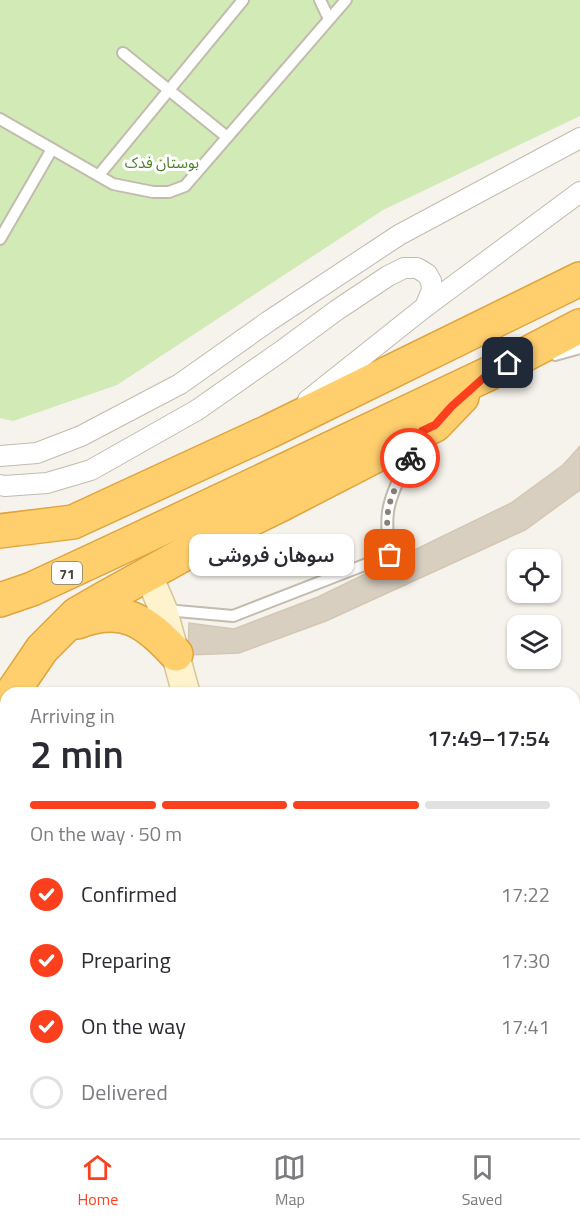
<!DOCTYPE html>
<html lang="en">
<head>
<meta charset="utf-8">
<style>
	:root { --surface:#fff; --page:#f2f2f3; --text:#2b2b33; --muted:#7c7c81; --line:#e1e1e2; --accent:#fc3f1d }
	body { margin:0; font-family:"Titillium Web","Noto Sans Arabic",sans-serif; background:var(--page); color:var(--text); height:100vh; display:flex; flex-direction:column; font-size:22px; white-space:nowrap }
	* { box-sizing:border-box; margin:0 }
	p { font-size:20px; color:var(--muted) }
	.icon { flex:none; width:33px; height:33px; fill:none; stroke:currentColor; stroke-width:2; stroke-linecap:round; stroke-linejoin:round }
	.map { position:relative; flex:1; overflow:hidden }
	.panel { position:absolute; left:0px; top:687px; width:580px; height:452px; display:flex; flex-direction:column; background:var(--surface); border-radius:18px 18px 0 0; box-shadow:0 2px 4px #0004 }
	.panel>* { flex:none }
	.tools { position:absolute; left:507px; top:549px; display:grid; gap:12px }
	.tools a { display:grid; place-items:center; width:54px; height:54px; border-radius:12px; background:var(--surface); box-shadow:0 2px 4px #0004; font-size:30px }
	.pin { position:absolute; display:grid; place-items:center; width:51px; height:51px; color:#fff; margin:-26px; border-radius:12px; box-shadow:0 3px 9px #0006 }
	.courier { position:absolute; display:grid; place-items:center; width:60px; height:60px; margin:-30px; border:4px solid #fc3f1d; border-radius:50%; background:#fff; color:#222; box-shadow:0 2px 8px #0007 }
	.bubble { position:absolute; height:42px; border-radius:12px; background:var(--surface); box-shadow:0 2px 4px #0004; font-size:20px; font-weight:600; line-height:42px; text-align:center }
	.summary em { font-style:normal; font-weight:600 }
	.summary div { display:flex; flex-direction:column-reverse }
	.summary { display:flex; align-items:center; justify-content:space-between; height:102px; padding:0 30px }
	h1 { font-size:39px; font-weight:600; line-height:45px }
	.bar { display:grid; grid-template-columns:repeat(4,1fr); gap:9px 6px; align-content:center; height:72px; padding:0 30px }
	.bar i { height:8px; border-radius:4px; background:var(--line) }
	.bar .selected { background:var(--accent) }
	.bar p { grid-column:span 4 }
	ol { padding:0 30px; list-style:none }
	li { display:flex; align-items:center; gap:18px; height:66px }
	li p { margin-inline-start:auto }
	li .icon { padding:6px; border-radius:50%; background:var(--accent); color:#fff; stroke-width:4 }
	li:last-child { color:var(--muted) }
	li i { width:33px; height:33px; border:3px solid var(--line); border-radius:50% }
	.tab-bar { display:flex; justify-content:space-around; align-items:center; height:84px; border-top:2px solid var(--line); background:var(--surface); font-size:16px; color:var(--muted) }
	.tab-bar a { display:grid; justify-items:center; gap:3px }
	.tab-bar .selected { color:var(--accent) }
	.map>svg:first-child { display:block }
	.green { fill:#d2eab5 }
	.building { fill:#d8cfc1; stroke:#d3c7b4; stroke-width:1.5 }
	.lines { fill:none; stroke-linecap:round; stroke-linejoin:round }
	.lane-casing { stroke:#c2bbae; stroke-width:14 }
	.street-casing { stroke:#c2bbae; stroke-width:22 }
	.secondary-casing { stroke:#d6c79b; stroke-width:30 }
	.highway-casing { stroke:#e0a43c; stroke-width:36 }
	.lane { stroke:#fff; stroke-width:10 }
	.street { stroke:#fff; stroke-width:20 }
	.secondary { stroke:#fff3cd; stroke-width:27 }
	.highway { stroke:#ffcf6e; stroke-width:33 }
	.done { stroke:#878178; stroke-width:6; stroke-dasharray:0 10.8 }
	.route { stroke:#fc3f1d; stroke-width:8 }
	.labels { text-anchor:middle; dominant-baseline:central; stroke-width:6; stroke-linejoin:round; paint-order:stroke }
	.shield { fill:#fff; stroke:#817c74; stroke-width:1.5 }
	.shield-label { font-size:14px; font-weight:bold; fill:#4b4439 }
	.park-label { font-size:15px; fill:#4a7f2a; stroke:#fff }
</style>
</head>
<body>
<div class="map">
<svg width="580" height="1138" viewBox="0 0 580 1138">
	<rect width="100%" height="100%" fill="#f6f3ec"/>
	<path class="green" d="M0,0H580V116L383,210L117,385L13,421L0,418Z"/>
	<path class="building" d="M580,446V490L525,530L326,621L239,653L188,655L189,623L234,629L318,597L511,503L563,465Z"/>
	<g class="lines">
		<g class="lane-casing">
			<g id="lane">
				<path d="M320,0L329,19"/>
				<path d="M123,53L227,137"/>
				<path d="M0,119L113,184L153,192H169L185,186L346,0"/>
				<path d="M99,175L243,0"/>
				<path d="M0,239L52,149"/>
				<path d="M555,355L580,348"/>
				<path d="M166,610L233,616L390,555C388,541 386,526 388,512C391,490 407,464 417,443"/>
				<path d="M168,1132L171,1138"/>
				<path d="M249,1132L251,1138"/>
			</g>
		</g>
		<g class="street-casing">
			<g id="street">
				<path d="M308,400L425,307L580,192"/>
				<path d="M0,456L37,453L81,436L180,384L269,321L399,235L580,138"/>
				<path d="M0,485L5,486L47,483L91,470L197,410L280,352L337,310L388,276L404,268H417L427,274L431,281L432,290L425,307"/>
			</g>
		</g>
		<g class="secondary-casing">
			<g id="secondary">
				<path d="M148,574L163,609L186,693"/>
				<path d="M369,1132L372,1138"/>
			</g>
		</g>
		<g class="highway-casing">
			<g id="highway">
				<path d="M0,531L73,522L268,432L580,279"/>
				<path d="M0,600L32,589L133,542L488,374L580,326"/>
				<path d="M77,622C123,605 145,620 176,654"/>
				<path d="M12,693L42,649L77,614L103,599L215,537L282,504L435,425L462,397"/>
				<path d="M0,953L6,964"/>
				<path d="M0,1024L6,1036"/>
				<path d="M0,1122L8,1138"/>
				<path d="M55,1132L58,1138"/>
				<path d="M92,1132L95,1138"/>
			</g>
		</g>
		<use href="#lane" class="lane"/>
		<use href="#street" class="street"/>
		<use href="#secondary" class="secondary"/>
		<use href="#highway" class="highway"/>
	</g>
	<g class="lines">
		<path class="done" d="M390,555C388,540 386,525 388,511C391,493 402,475 410,458"/>
		<path class="route" d="M410,458L422,431L435,425L452,406L488,374L508,363"/>
	</g>
	<g class="labels">
		<rect class="shield" x="52" y="562" width="30" height="22" rx="4.5"/>
		<g class="shield-label">
			<text x="67" y="573">71</text>
		</g>
		<g class="park-label">
			<text x="162" y="162">بوستان فدک</text>
		</g>
	</g>
</svg>
<div class="tools">
<a><svg class="icon" aria-label="locate" viewBox="0 0 24 24"><circle cx="12" cy="12" r="6"/><path d="M12 2v4M12 18v4M2 12h4M18 12h4"/></svg></a>
<a><svg class="icon" aria-label="layers" viewBox="0 0 24 24"><path d="M12 4l9 5-9 5-9-5zM3 14l9 5 9-5"/></svg></a>
</div>
<div class="pin" style="left:390px;top:555px;background:#ea580c"><svg class="icon" aria-label="bag" viewBox="0 0 24 24"><path d="M5 8h14l-1 12H6zM9 8a3 3 0 0 1 6 0"/></svg></div>
<div class="pin" style="left:508px;top:363px;background:#1f2937"><svg class="icon" aria-label="home" viewBox="0 0 24 24"><path d="M3 11l9-7 9 7M6 9v11h12V9"/></svg></div>
<div class="courier" style="left:410px;top:458px"><svg class="icon" aria-label="bike" viewBox="0 0 24 24"><circle cx="6" cy="16" r="4"/><circle cx="18" cy="16" r="4"/><path d="M6 16l4-8h5l3 8M10 8l3 8H6M13 5h3"/></svg></div>
<div class="bubble" style="left:189px;top:534px;width:165px">سوهان فروشی</div>
<section class="panel">
<div class="summary"><div><h1>2 min</h1><p>Arriving in</p></div><em>17:49–17:54</em></div>
<div class="bar"><i class="selected"></i><i class="selected"></i><i class="selected"></i><i></i><p>On the way · 50 m</p></div>
<ol>
<li><svg class="icon" aria-label="check" viewBox="0 0 24 24"><path d="M5 12l5 5 9-10"/></svg>Confirmed<p>17:22</p></li>
<li><svg class="icon" aria-label="check" viewBox="0 0 24 24"><path d="M5 12l5 5 9-10"/></svg>Preparing<p>17:30</p></li>
<li><svg class="icon" aria-label="check" viewBox="0 0 24 24"><path d="M5 12l5 5 9-10"/></svg>On the way<p>17:41</p></li>
<li><i></i>Delivered</li>
</ol>
</section>
</div>
<nav class="tab-bar">
<a class="selected"><svg class="icon" aria-label="home" viewBox="0 0 24 24"><path d="M3 11l9-7 9 7M6 9v11h12V9"/></svg>Home</a>
<a><svg class="icon" aria-label="map" viewBox="0 0 24 24"><path d="M3 6l6-2 6 2 6-2v14l-6 2-6-2-6 2zM9 4v14M15 6v14"/></svg>Map</a>
<a><svg class="icon" aria-label="saved" viewBox="0 0 24 24"><path d="M7 4h10v16l-5-4-5 4z"/></svg>Saved</a>
</nav>
</body>
</html>
